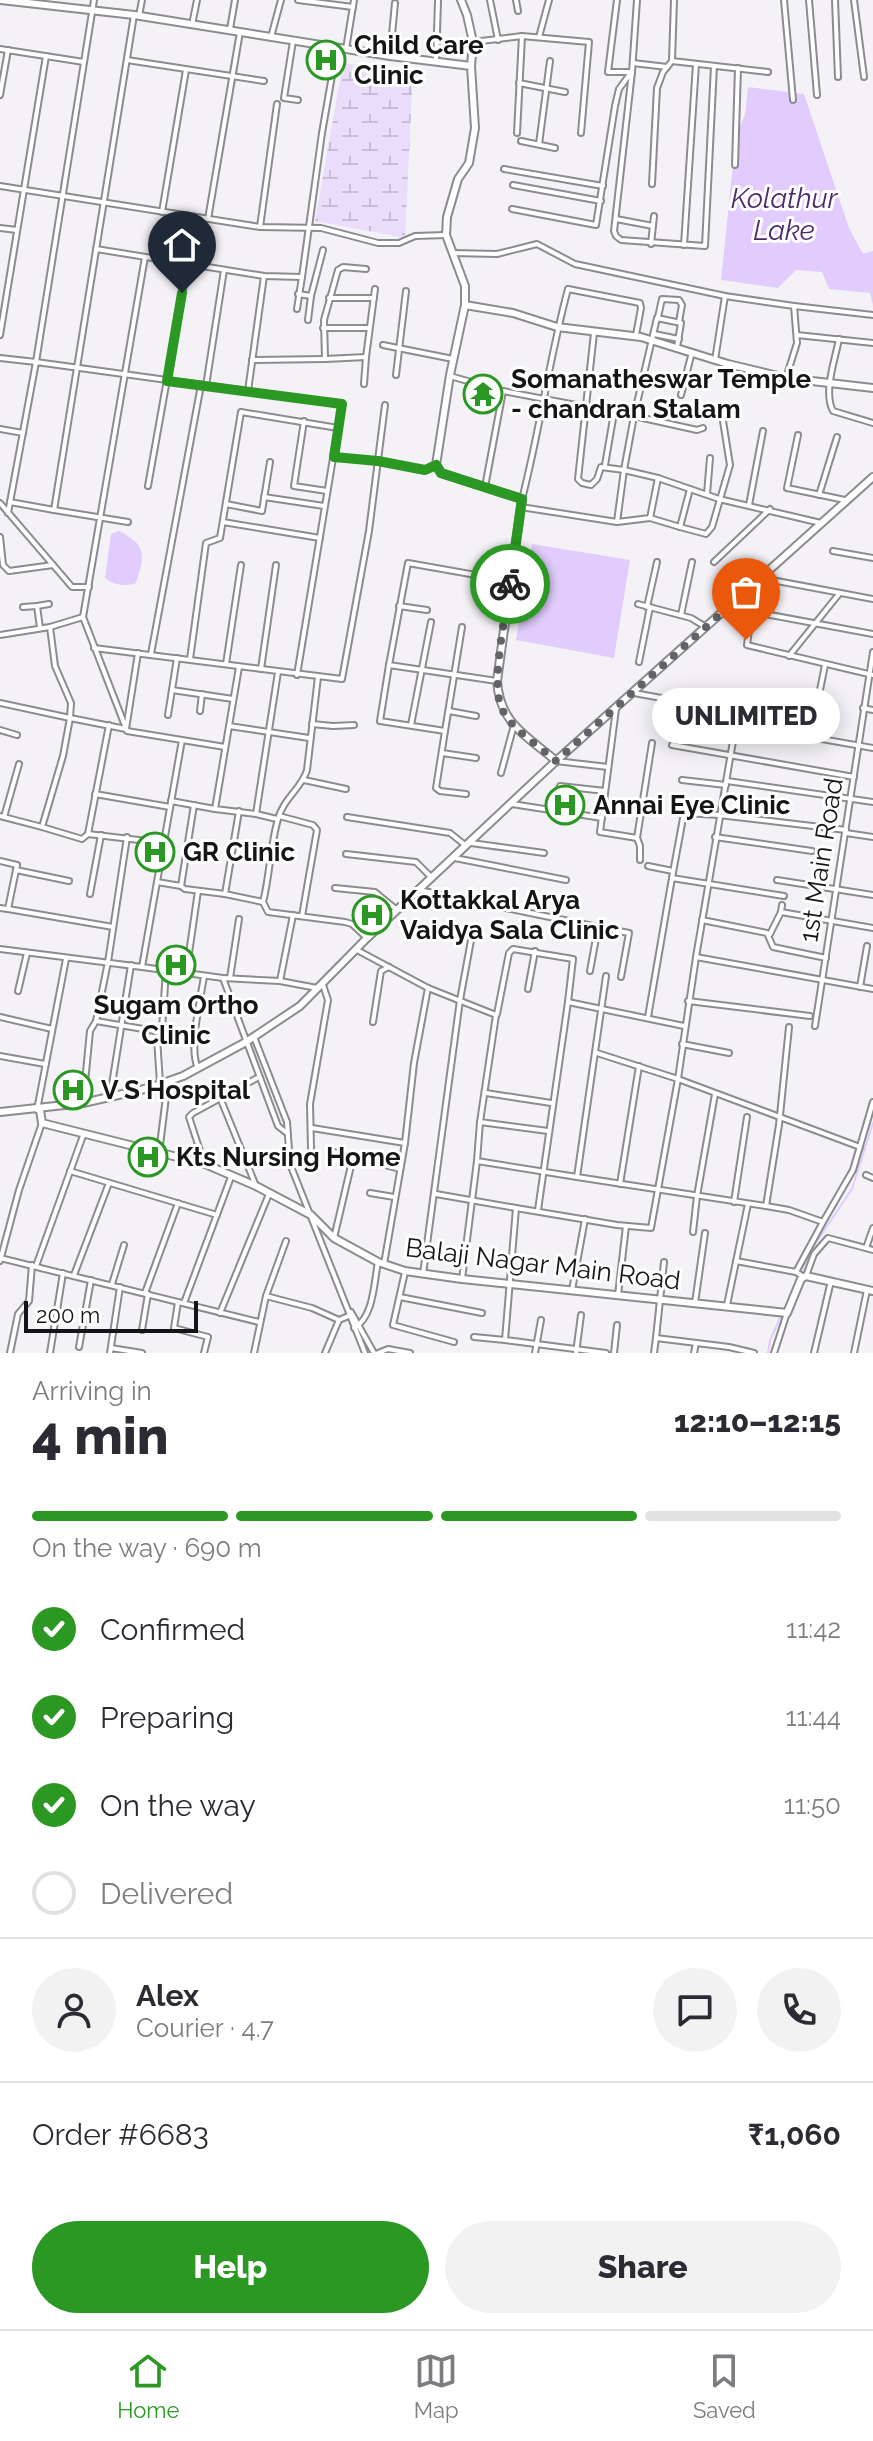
<!DOCTYPE html>
<html lang="en">
<head>
<meta charset="utf-8">
<style>
	:root { --surface:#fff; --page:#f2f2f3; --text:#2b2b33; --muted:#7c7c81; --line:#e1e1e2; --accent:#2b9823 }
	body { margin:0; font-family:Raleway,sans-serif; background:var(--page); color:var(--text); height:100vh; display:flex; flex-direction:column; font-size:30px; white-space:nowrap }
	* { box-sizing:border-box; margin:0 }
	p { font-size:26px; color:var(--muted) }
	.icon { flex:none; width:44px; height:44px; fill:none; stroke:currentColor; stroke-width:2; stroke-linecap:round; stroke-linejoin:round }
	.map { position:relative; height:1353px; overflow:hidden }
	.drawer { display:flex; flex-direction:column; background:var(--surface); flex:1 }
	.drawer>* { flex:none }
	.scale { position:absolute; left:24px; bottom:20px; width:174px; box-sizing:border-box; padding-left:8px; border:4px solid #151416; border-top:0; font-size:22px; line-height:28px; white-space:nowrap; color:#151416; -webkit-text-stroke:6px #fff; paint-order:stroke }
	.pin { position:absolute; display:grid; place-items:center; width:68px; height:68px; color:#fff; margin:-82px -34px; border-radius:50% 50% 50% 0; rotate:-45deg; box-shadow:0 0 8px #0007 }
	.pin .icon { rotate:45deg }
	.courier { position:absolute; display:grid; place-items:center; width:80px; height:80px; margin:-40px; border:6px solid #2b9823; border-radius:50%; background:#fff; color:#222; box-shadow:0 2px 10px #0007 }
	.bubble { position:absolute; height:56px; border-radius:28px; background:var(--surface); box-shadow:0 4px 20px #0003; font-size:26px; font-weight:800; line-height:56px; text-align:center }
	.summary em { font-style:normal; font-weight:800 }
	.summary div { display:flex; flex-direction:column-reverse }
	.summary { display:flex; align-items:center; justify-content:space-between; height:136px; padding:0 32px }
	h1 { font-size:52px; font-weight:800; line-height:60px }
	.bar { display:grid; grid-template-columns:repeat(4,1fr); gap:12px 8px; align-content:center; height:96px; padding:0 32px }
	.bar i { height:10px; border-radius:6px; background:var(--line) }
	.bar .active { background:var(--accent) }
	.bar p { grid-column:span 4 }
	.line { display:flex; align-items:center; gap:20px; padding:0 32px; border-top:2px solid var(--line) }
	.line div { flex:1 }
	.round { display:grid; place-items:center; flex:none; width:84px; height:84px; border-radius:42px; background:var(--page) }
	ol { padding:0 32px; list-style:none }
	li { display:flex; align-items:center; gap:24px; height:88px }
	li p { margin-inline-start:auto }
	li .icon { padding:8px; border-radius:50%; background:var(--accent); color:#fff; stroke-width:4 }
	li:last-child { color:var(--muted) }
	li i { width:44px; height:44px; border:4px solid var(--line); border-radius:50% }
	.action { display:flex; gap:16px; margin-top:auto; padding:16px 32px }
	.action a { flex:1; height:92px; border-radius:48px; background:var(--accent); color:#fff; font-size:32px; font-weight:800; line-height:92px; text-align:center }
	.action a+a { background:var(--page); color:var(--text) }
	.tab-bar { display:flex; justify-content:space-around; align-items:center; height:112px; border-top:2px solid var(--line); background:var(--surface); font-size:22px; color:var(--muted) }
	.tab-bar a { display:grid; justify-items:center; gap:4px }
	.tab-bar .active { color:var(--accent) }
	.map>svg:first-child { display:block }
	.wetland { fill:url(#wetland-marsh) }
	.water { fill:#e1ccfd }
	.lines { fill:none; stroke-linecap:round; stroke-linejoin:round }
	.stream { stroke:#e1ccfd; stroke-width:2 }
	.street-casing { stroke:#8c8b8f; stroke-width:8 }
	.secondary-casing { stroke:#8c8b8f; stroke-width:10 }
	.street { stroke:#fff; stroke-width:4 }
	.secondary { stroke:#fff; stroke-width:6 }
	.done { stroke:#636265; stroke-width:8; stroke-dasharray:0 14.4 }
	.route { stroke:#2b9823; stroke-width:10 }
	.labels { text-anchor:middle; dominant-baseline:central; stroke-width:6; stroke-linejoin:round; paint-order:stroke }
	.poi-label { font-size:26px; font-weight:bold; fill:#151416; stroke:#fff; text-anchor:start }
	.street-label { font-size:26px; fill:#151416; stroke:#fff }
	.water-label { font-size:28px; font-style:italic; fill:#4c296e; stroke:#fff }
</style>
</head>
<body>
<div class="map">
<svg width="873" height="1353" viewBox="0 0 873 1353">
	<defs>
		<pattern id="wetland-marsh" width="20" height="14" patternUnits="userSpaceOnUse" patternTransform="scale(2)"><rect width="20" height="14" fill="#eaddfc"/><path d="M1 5h8M5 5V1M11 12h8M15 12V8" fill="none" stroke="#c8bdd7"/></pattern>
	</defs>
	<rect width="100%" height="100%" fill="#f4f2f7"/>
	<path class="wetland" d="M343,63L413,72L405,238L315,221Z"/>
	<g class="water">
		<path d="M748,87L804,94L849,228L863,254L873,251V305L870,293L829,289L822,272L796,270L778,288L721,280L736,136L745,115Z"/>
		<path d="M119,531C147,545 145,556 136,583C126,587 113,585 105,578L111,534Z"/>
		<path d="M532,544L630,560L614,658L516,640Z"/>
	</g>
	<g class="lines">
		<g class="stream">
			<path d="M800,1274L811,1250L852,1189L873,1123"/>
			<path d="M768,1353L770,1340L796,1284"/>
		</g>
		<g class="street-casing">
			<g id="street">
				<path d="M298,0L353,7"/>
				<path d="M490,0L498,40"/>
				<path d="M516,0L518,11"/>
				<path d="M617,0L608,72H632"/>
				<path d="M637,0L632,72L614,231L616,236L621,240L705,246L714,66"/>
				<path d="M784,0L793,100"/>
				<path d="M809,0L817,95"/>
				<path d="M835,0L838,77"/>
				<path d="M854,0L864,77"/>
				<path d="M139,16L142,0"/>
				<path d="M192,25L197,0"/>
				<path d="M230,29L235,0"/>
				<path d="M271,37L281,0"/>
				<path d="M539,37L549,0"/>
				<path d="M293,41L284,98L298,100"/>
				<path d="M473,42L522,36L589,42L581,133"/>
				<path d="M0,49L84,62"/>
				<path d="M346,49L354,0"/>
				<path d="M390,56L395,3"/>
				<path d="M127,60L264,81"/>
				<path d="M672,61L768,72"/>
				<path d="M436,62L438,1"/>
				<path d="M633,63L667,67"/>
				<path d="M519,83L565,92"/>
				<path d="M0,95L8,50"/>
				<path d="M517,133L522,36"/>
				<path d="M521,141L555,148"/>
				<path d="M539,144L550,61"/>
				<path d="M735,165L738,68"/>
				<path d="M504,169L603,186"/>
				<path d="M652,184L657,88L663,72L672,61L674,0"/>
				<path d="M513,185L601,201"/>
				<path d="M0,186L260,227L321,228L378,243H399L415,236L446,235"/>
				<path d="M512,209L596,225L615,106L619,89L630,74"/>
				<path d="M162,212L186,70"/>
				<path d="M208,219L240,32"/>
				<path d="M616,219L653,226"/>
				<path d="M260,227L277,104"/>
				<path d="M0,228L17,230"/>
				<path d="M651,244L654,216"/>
				<path d="M684,245L696,64"/>
				<path d="M96,249L264,276L302,277L322,133L337,47"/>
				<path d="M453,253L497,254L537,244L575,264L725,296L794,306L797,343L786,378"/>
				<path d="M145,257L83,617L127,731L182,740L142,967L223,978L278,1126L287,1133"/>
				<path d="M366,269L343,267L338,270L324,320L325,359L366,357L375,289"/>
				<path d="M298,294L311,296L323,250"/>
				<path d="M329,298H374"/>
				<path d="M794,306L873,315"/>
				<path d="M297,309L302,277"/>
				<path d="M658,317L662,299L679,300L682,305L679,322"/>
				<path d="M308,320L311,296"/>
				<path d="M323,328H369"/>
				<path d="M594,333L578,479L582,483L591,485L597,479L601,467L624,470L617,522"/>
				<path d="M654,334L679,339"/>
				<path d="M0,335L46,56"/>
				<path d="M797,335L873,343"/>
				<path d="M839,339C835,360 823,392 833,411L873,423"/>
				<path d="M383,345L453,359"/>
				<path d="M677,347L681,323L657,318L634,416L697,430L703,428"/>
				<path d="M0,358L36,362L94,0"/>
				<path d="M252,360L325,359"/>
				<path d="M715,360L725,296"/>
				<path d="M396,375L406,291"/>
				<path d="M450,376L503,391L634,416L624,470L658,478L650,518L617,522L521,507"/>
				<path d="M364,384L366,357"/>
				<path d="M206,386L224,270"/>
				<path d="M248,391L264,276"/>
				<path d="M681,395L692,352"/>
				<path d="M304,421L294,486L327,491"/>
				<path d="M0,429L23,433"/>
				<path d="M798,435L787,488L845,500"/>
				<path d="M334,457L378,461L425,470L436,465"/>
				<path d="M605,465L614,413"/>
				<path d="M658,478L719,499L821,523"/>
				<path d="M148,486L196,217"/>
				<path d="M485,487L503,391"/>
				<path d="M690,489L680,527L706,534L712,527L730,465L723,421"/>
				<path d="M707,494L710,458"/>
				<path d="M819,495L837,437"/>
				<path d="M264,497L324,506"/>
				<path d="M522,499C540,430 549,359 568,289L640,303L641,308L636,335"/>
				<path d="M10,502L54,510L134,15"/>
				<path d="M0,503L72,587H89"/>
				<path d="M226,504L262,511L270,462"/>
				<path d="M749,505L763,431"/>
				<path d="M54,510L128,522"/>
				<path d="M8,513L36,362L342,404L297,675"/>
				<path d="M650,518L680,527"/>
				<path d="M223,522L320,538"/>
				<path d="M0,537L3,565L9,571L53,565"/>
				<path d="M833,551L873,558"/>
				<path d="M714,562L770,509"/>
				<path d="M761,578L873,599"/>
				<path d="M735,601L751,615L747,645L873,675"/>
				<path d="M638,604L691,618L706,627"/>
				<path d="M399,606L427,610"/>
				<path d="M23,607L37,606"/>
				<path d="M647,607L657,562"/>
				<path d="M749,611L873,634"/>
				<path d="M681,615L692,562"/>
				<path d="M40,628L37,606L49,604"/>
				<path d="M0,635L50,627L83,617"/>
				<path d="M94,648L342,679L369,531L385,405"/>
				<path d="M151,654L201,385"/>
				<path d="M789,656L839,594"/>
				<path d="M190,659L206,543L220,538L241,412L338,428"/>
				<path d="M639,662L650,607"/>
				<path d="M226,664L241,565"/>
				<path d="M389,665L380,721L445,731L436,788L440,791L466,794"/>
				<path d="M239,667L215,809L256,814"/>
				<path d="M261,669L276,565"/>
				<path d="M318,677L307,770C302,788 283,799 278,819C270,846 270,875 263,902L268,912L345,922L352,924L367,938"/>
				<path d="M497,681L389,665L408,563L510,581"/>
				<path d="M172,690L233,699"/>
				<path d="M634,693L738,712L696,957"/>
				<path d="M0,703L70,718L71,703L55,666L50,627"/>
				<path d="M863,708L873,710"/>
				<path d="M616,709L600,832L637,838L652,743"/>
				<path d="M200,711L202,694"/>
				<path d="M449,711L476,716"/>
				<path d="M738,712L743,692L799,703"/>
				<path d="M168,715L177,658"/>
				<path d="M312,724L333,726L354,725"/>
				<path d="M736,724L873,748"/>
				<path d="M109,725L88,834L82,839L42,827L63,756L70,718L126,729L138,653"/>
				<path d="M411,725L431,622"/>
				<path d="M229,726L309,738"/>
				<path d="M0,730L17,735"/>
				<path d="M445,731L462,627"/>
				<path d="M811,735L825,665"/>
				<path d="M182,740L225,747"/>
				<path d="M672,745L854,777"/>
				<path d="M442,753L476,758"/>
				<path d="M556,761L608,767"/>
				<path d="M501,773L514,725"/>
				<path d="M304,780L346,789"/>
				<path d="M682,780L726,785"/>
				<path d="M727,781L873,802"/>
				<path d="M95,794L170,807"/>
				<path d="M171,801L215,809"/>
				<path d="M512,804L602,818"/>
				<path d="M194,805L181,886L185,889L225,894"/>
				<path d="M552,810L560,786L605,791"/>
				<path d="M239,811L225,894L263,902"/>
				<path d="M0,816L42,827"/>
				<path d="M279,816L313,825L317,830L302,916"/>
				<path d="M4,817L19,764"/>
				<path d="M347,817L450,833L465,845"/>
				<path d="M277,819L256,814L278,672"/>
				<path d="M846,833L873,837"/>
				<path d="M88,834L164,843"/>
				<path d="M715,837L812,851"/>
				<path d="M637,838L640,846V860"/>
				<path d="M471,843L544,853"/>
				<path d="M346,854L416,862L432,878"/>
				<path d="M455,858L566,880"/>
				<path d="M0,861L17,865L8,909L0,908"/>
				<path d="M648,866L673,871"/>
				<path d="M16,870L69,881"/>
				<path d="M672,878L684,813L719,815L846,830"/>
				<path d="M777,880L873,895"/>
				<path d="M157,882L181,886"/>
				<path d="M335,888L375,892L397,910"/>
				<path d="M419,890L598,927L590,971"/>
				<path d="M90,894L101,835"/>
				<path d="M782,905L781,912L873,928"/>
				<path d="M8,909L113,927"/>
				<path d="M702,920L767,933L773,947L826,958"/>
				<path d="M598,927L629,933L621,977"/>
				<path d="M770,934L781,912"/>
				<path d="M0,949L142,967"/>
				<path d="M357,950L428,988L496,1015L480,1122L477,1161L577,1177"/>
				<path d="M186,974L198,891"/>
				<path d="M606,976L577,1177L766,1206L779,1125L789,1027"/>
				<path d="M223,978L280,981L293,915"/>
				<path d="M230,978L239,919"/>
				<path d="M280,981L317,988"/>
				<path d="M860,987L867,946"/>
				<path d="M528,989L535,951"/>
				<path d="M18,991L27,953"/>
				<path d="M688,1001L810,1016"/>
				<path d="M497,1014L509,953L513,949L573,959L568,1002"/>
				<path d="M0,1017L52,1029"/>
				<path d="M648,1017L672,878L784,896"/>
				<path d="M96,1021L161,1032"/>
				<path d="M373,1022L381,971L389,967"/>
				<path d="M815,1026L873,652"/>
				<path d="M254,1037L287,1122L290,1164L365,1353"/>
				<path d="M682,1044L729,1053"/>
				<path d="M597,1053L678,1079L860,1147"/>
				<path d="M0,1056L45,1064"/>
				<path d="M198,1068C188,1048 201,998 204,976"/>
				<path d="M160,1083L157,1038L162,1029L166,971"/>
				<path d="M486,1093L551,1103"/>
				<path d="M110,1097L131,965"/>
				<path d="M221,1100L256,1186"/>
				<path d="M83,1103L90,1031L96,1021L108,962L127,837"/>
				<path d="M37,1110L66,959"/>
				<path d="M480,1122L548,1131"/>
				<path d="M312,1128L405,1143"/>
				<path d="M311,1148L310,1104L328,1000L323,985"/>
				<path d="M330,1151L400,1169"/>
				<path d="M159,1153L168,1081"/>
				<path d="M204,1163L189,1117L193,1113L259,1077"/>
				<path d="M70,1171L217,1215"/>
				<path d="M866,1175L873,1178"/>
				<path d="M620,1184L639,1066"/>
				<path d="M370,1193L394,1197"/>
				<path d="M436,1194L516,1208"/>
				<path d="M734,1202L747,1117"/>
				<path d="M766,1206L789,1210L823,1222L853,1170L873,1102"/>
				<path d="M538,1210L568,1002L684,1026"/>
				<path d="M693,1232L697,1196L715,1094"/>
				<path d="M334,1238L353,1157"/>
				<path d="M866,1248L873,1228"/>
				<path d="M0,1258L259,1322"/>
				<path d="M0,1261L19,1190L42,1123"/>
				<path d="M736,1261L796,1272L804,1277"/>
				<path d="M664,1262L656,1338L729,1347L754,1353"/>
				<path d="M384,1264L405,1143L414,1063L428,988"/>
				<path d="M36,1266L84,1133"/>
				<path d="M405,1272L393,1325L454,1342"/>
				<path d="M796,1272L823,1222"/>
				<path d="M423,1274L460,1000L472,935"/>
				<path d="M74,1275L109,1183"/>
				<path d="M806,1276L814,1254L828,1238L873,1250"/>
				<path d="M462,1279L477,1161"/>
				<path d="M112,1284L124,1245"/>
				<path d="M572,1290L585,1219"/>
				<path d="M145,1293L178,1203"/>
				<path d="M618,1295L626,1226"/>
				<path d="M266,1296L312,1308L339,1320"/>
				<path d="M400,1297L482,1313"/>
				<path d="M178,1302L174,1328L208,1337L204,1353"/>
				<path d="M184,1303L231,1177"/>
				<path d="M695,1303L705,1233"/>
				<path d="M727,1305L748,1204"/>
				<path d="M351,1312L374,1353"/>
				<path d="M220,1313L269,1194"/>
				<path d="M354,1328C374,1317 374,1282 378,1262"/>
				<path d="M142,1330L148,1294"/>
				<path d="M474,1337L505,1340"/>
				<path d="M79,1347L91,1280"/>
				<path d="M111,1348L142,1353"/>
				<path d="M10,1353L18,1314L29,1301L32,1265"/>
				<path d="M50,1353L63,1273"/>
				<path d="M110,1353L120,1287"/>
				<path d="M254,1353L266,1296L286,1241"/>
				<path d="M325,1353L339,1320L351,1315"/>
				<path d="M378,1353L388,1349L410,1353"/>
				<path d="M535,1353L541,1320"/>
				<path d="M576,1353L581,1315"/>
				<path d="M606,1353L505,1340L516,1208L617,1225L651,1228L678,1079L696,957L873,989"/>
				<path d="M614,1353L617,1325"/>
				<path d="M654,1353L656,1338"/>
				<path d="M694,1353L696,1343"/>
				<path d="M774,1353L787,1313"/>
				<path d="M814,1353L831,1281"/>
				<path d="M854,1353L867,1290"/>
			</g>
		</g>
		<g class="secondary-casing">
			<g id="secondary">
				<path d="M1,0L134,15L390,56L471,66"/>
				<path d="M461,0L467,15L473,42L471,66L475,128L469,163L458,179L447,217L446,235L465,286V305L450,375L436,465L441,473L522,499L497,681C500,724 526,735 556,761"/>
				<path d="M465,305L513,313L557,327L641,337L728,364L786,378L873,388"/>
				<path d="M40,1110L42,1123L205,1164L256,1186L311,1215L334,1238L378,1262L405,1271L462,1279L787,1313L801,1279L806,1276L873,1291"/>
				<path d="M0,1112L83,1103L149,1088L183,1076L246,1042L300,1006L367,938L556,761L873,477"/>
			</g>
		</g>
		<use href="#street" class="street"/>
		<use href="#secondary" class="secondary"/>
	</g>
	<g class="lines">
		<path class="done" d="M510,584C506,613 490,685 502,709C512,730 539,746 556,761L735,601L751,615L746,640"/>
		<path class="route" d="M182,293L167,381L342,404L334,457L378,461L425,470L436,465L441,473L522,499L510,584"/>
	</g>
	<defs>
		<g id="hospital-ring" transform="scale(2)"><circle r="9.5" fill="#fff" stroke="#2b9823" stroke-width="1.5"/><path d="M-5-5h3v3.5h4V-5h3V5h-3V1.5h-4V5h-3Z" fill="#2b9823"/></g>
		<g id="temple-ring" transform="scale(2)"><circle r="9.5" fill="#fff" stroke="#2b9823" stroke-width="1.5"/><path d="M0-6L5-2H3V0L6.5 2.5H4V6H1.5V3h-3V6H-4V2.5H-6.5L-3 0V-2H-5Z" fill="#2b9823"/></g>
	</defs>
	<g fill-rule="evenodd">
		<use href="#hospital-ring" x="326" y="60"/>
		<use href="#temple-ring" x="483" y="394"/>
		<use href="#hospital-ring" x="565" y="805"/>
		<use href="#hospital-ring" x="155" y="852"/>
		<use href="#hospital-ring" x="372" y="915"/>
		<use href="#hospital-ring" x="176" y="965"/>
		<use href="#hospital-ring" x="73" y="1090"/>
		<use href="#hospital-ring" x="148" y="1157"/>
	</g>
	<g class="labels">
		<g class="poi-label">
			<text x="354" y="45">Child Care<tspan x="354" dy="30">Clinic</tspan></text>
			<text x="511" y="379">Somanatheswar Temple<tspan x="511" dy="30">- chandran Stalam</tspan></text>
			<text x="593" y="805">Annai Eye Clinic</text>
			<text x="183" y="852">GR Clinic</text>
			<text x="400" y="900">Kottakkal Arya<tspan x="400" dy="30">Vaidya Sala Clinic</tspan></text>
			<text x="176" y="1005" text-anchor="middle">Sugam Ortho<tspan x="176" dy="30">Clinic</tspan></text>
			<text x="101" y="1090">V S Hospital</text>
			<text x="176" y="1157">Kts Nursing Home</text>
		</g>
		<g class="street-label">
			<text transform="translate(821 860) rotate(-81)">1st Main Road</text>
			<text transform="translate(543 1264) rotate(7)">Balaji Nagar Main Road</text>
		</g>
		<g class="water-label">
			<text x="784" y="198">Kolathur<tspan x="784" dy="32">Lake</tspan></text>
		</g>
	</g>
</svg>
<div class="scale">200 m</div>
<div class="pin" style="left:746px;top:640px;background:#ea580c"><svg class="icon" aria-label="bag" viewBox="0 0 24 24"><path d="M5 8h14l-1 12H6zM9 8a3 3 0 0 1 6 0"/></svg></div>
<div class="pin" style="left:182px;top:293px;background:#1f2937"><svg class="icon" aria-label="home" viewBox="0 0 24 24"><path d="M3 11l9-7 9 7M6 9v11h12V9"/></svg></div>
<div class="courier" style="left:510px;top:584px"><svg class="icon" aria-label="bike" viewBox="0 0 24 24"><circle cx="6" cy="16" r="4"/><circle cx="18" cy="16" r="4"/><path d="M6 16l4-8h5l3 8M10 8l3 8H6M13 5h3"/></svg></div>
<div class="bubble" style="left:652px;top:688px;width:188px">UNLIMITED</div>
</div>
<section class="drawer">
<div class="summary"><div><h1>4 min</h1><p>Arriving in</p></div><em>12:10–12:15</em></div>
<div class="bar"><i class="active"></i><i class="active"></i><i class="active"></i><i></i><p>On the way · 690 m</p></div>
<ol>
<li><svg class="icon" aria-label="check" viewBox="0 0 24 24"><path d="M5 12l5 5 9-10"/></svg>Confirmed<p>11:42</p></li>
<li><svg class="icon" aria-label="check" viewBox="0 0 24 24"><path d="M5 12l5 5 9-10"/></svg>Preparing<p>11:44</p></li>
<li><svg class="icon" aria-label="check" viewBox="0 0 24 24"><path d="M5 12l5 5 9-10"/></svg>On the way<p>11:50</p></li>
<li><i></i>Delivered</li>
</ol>
<div class="line" style="height:144px"><a class="round"><svg class="icon" aria-label="person" viewBox="0 0 24 24"><circle cx="12" cy="8" r="4"/><path d="M4 21q1-7 8-7t8 7"/></svg></a><div><b>Alex</b><p>Courier · 4.7</p></div><a class="round"><svg class="icon" aria-label="chat" viewBox="0 0 24 24"><path d="M4 5h16v11H9l-5 4z"/></svg></a><a class="round"><svg class="icon" aria-label="phone" viewBox="0 0 24 24"><path d="M5 4h4l2 5-3 2q2 4 5 5l2-3 5 2v4C11 20 4 13 5 4z"/></svg></a></div>
<div class="line" style="height:104px"><div>Order #6683</div><b>₹1,060</b></div>
<div class="action"><a>Help</a><a>Share</a></div>
</section>
<nav class="tab-bar">
<a class="active"><svg class="icon" aria-label="home" viewBox="0 0 24 24"><path d="M3 11l9-7 9 7M6 9v11h12V9"/></svg>Home</a>
<a><svg class="icon" aria-label="map" viewBox="0 0 24 24"><path d="M3 6l6-2 6 2 6-2v14l-6 2-6-2-6 2zM9 4v14M15 6v14"/></svg>Map</a>
<a><svg class="icon" aria-label="saved" viewBox="0 0 24 24"><path d="M7 4h10v16l-5-4-5 4z"/></svg>Saved</a>
</nav>
</body>
</html>
